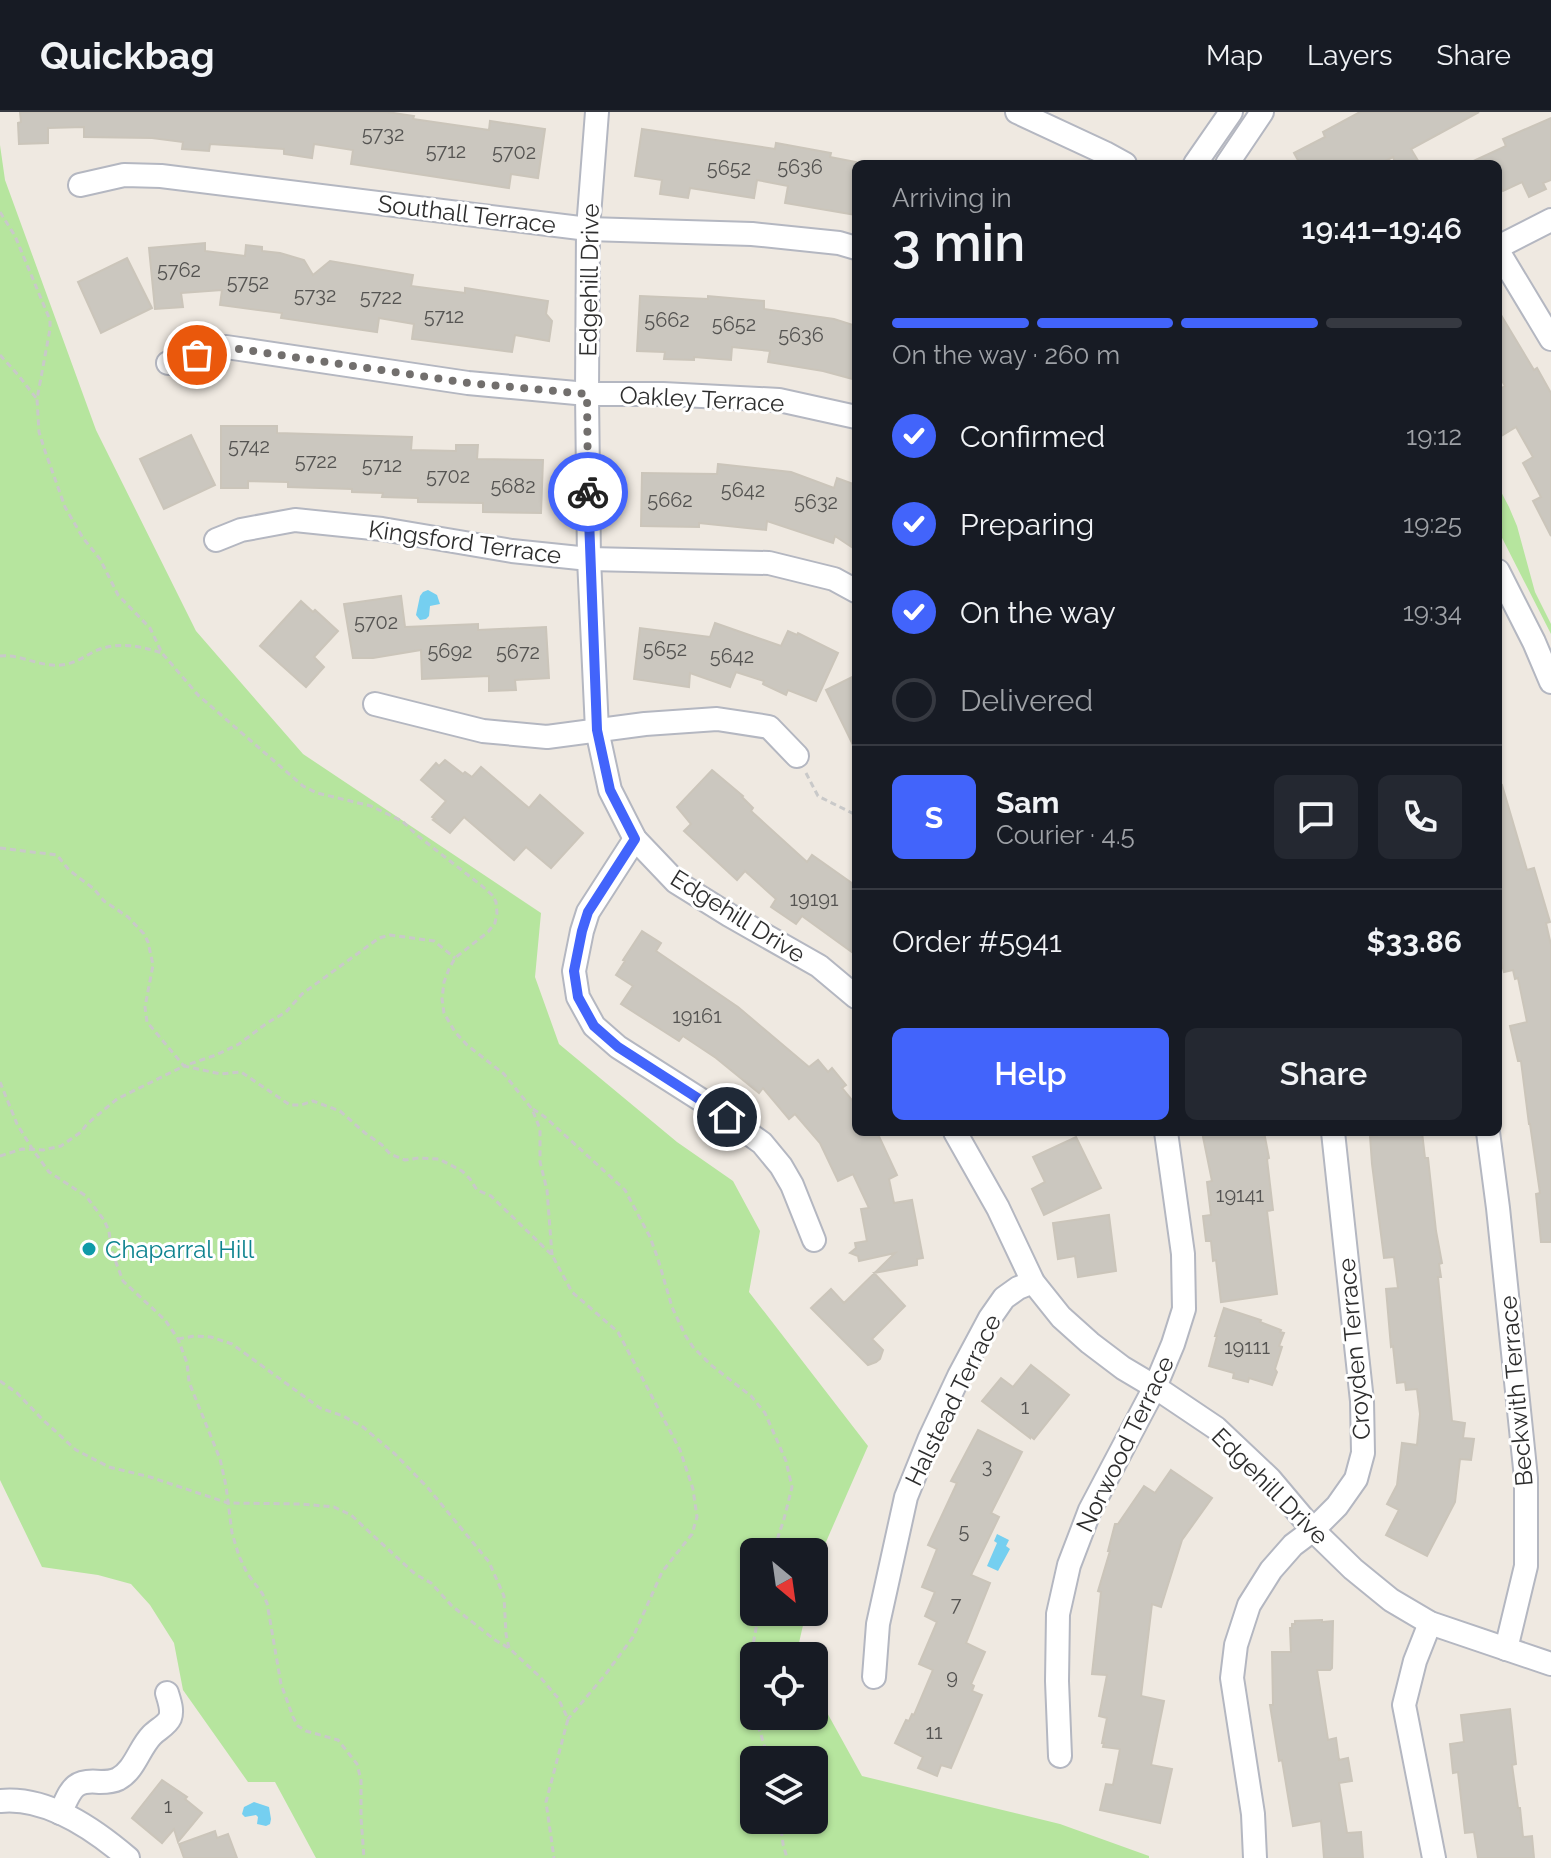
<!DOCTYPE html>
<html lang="en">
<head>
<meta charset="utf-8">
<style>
	:root { --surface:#171b24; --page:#242831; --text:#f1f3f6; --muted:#9ea1a6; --line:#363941; --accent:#4264fb }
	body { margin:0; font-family:Raleway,sans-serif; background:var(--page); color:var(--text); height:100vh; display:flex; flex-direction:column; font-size:30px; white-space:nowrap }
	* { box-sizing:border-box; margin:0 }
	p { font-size:26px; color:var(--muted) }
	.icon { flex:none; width:44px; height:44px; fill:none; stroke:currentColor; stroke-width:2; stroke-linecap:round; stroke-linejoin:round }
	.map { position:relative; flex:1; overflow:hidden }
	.details { position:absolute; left:852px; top:48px; width:650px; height:976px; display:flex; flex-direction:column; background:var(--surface); border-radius:12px; box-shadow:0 2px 6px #0004 }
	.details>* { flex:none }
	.needle { width:52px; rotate:151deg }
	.buttons { position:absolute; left:740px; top:1426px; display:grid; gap:16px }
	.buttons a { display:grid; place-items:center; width:88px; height:88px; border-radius:12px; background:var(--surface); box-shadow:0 2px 6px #0004; font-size:40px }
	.pin { position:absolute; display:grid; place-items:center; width:68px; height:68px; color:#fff; margin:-34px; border:4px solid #fff; border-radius:50%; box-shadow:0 2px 8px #0007 }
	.courier { position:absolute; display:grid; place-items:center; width:80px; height:80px; margin:-40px; border:6px solid #4264fb; border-radius:50%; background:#fff; color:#222; box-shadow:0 2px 10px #0007 }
	.overview em { font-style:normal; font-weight:600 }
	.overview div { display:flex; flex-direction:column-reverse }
	.overview { display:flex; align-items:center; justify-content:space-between; height:136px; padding:0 40px }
	h1 { font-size:52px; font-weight:600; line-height:60px }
	.bar { display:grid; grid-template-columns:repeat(4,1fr); gap:12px 8px; align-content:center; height:96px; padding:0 40px }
	.bar i { height:10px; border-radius:6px; background:var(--line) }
	.bar .current { background:var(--accent) }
	.bar p { grid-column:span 4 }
	.line { display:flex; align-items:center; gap:20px; padding:0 40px; border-top:2px solid var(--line) }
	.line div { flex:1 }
	.round { display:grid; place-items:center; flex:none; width:84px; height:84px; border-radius:12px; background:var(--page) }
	ol { padding:0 40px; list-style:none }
	li { display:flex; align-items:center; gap:24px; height:88px }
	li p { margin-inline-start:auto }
	li .icon { padding:8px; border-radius:50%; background:var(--accent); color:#fff; stroke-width:4 }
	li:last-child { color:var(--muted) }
	li i { width:44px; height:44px; border:4px solid var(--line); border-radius:50% }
	.cta { display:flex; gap:16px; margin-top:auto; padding:16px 40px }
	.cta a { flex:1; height:92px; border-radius:12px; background:var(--accent); color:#fff; font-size:32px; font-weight:600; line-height:92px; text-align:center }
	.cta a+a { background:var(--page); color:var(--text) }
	header { display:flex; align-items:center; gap:48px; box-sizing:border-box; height:112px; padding:0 40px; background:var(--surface); border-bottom:2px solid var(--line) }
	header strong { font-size:38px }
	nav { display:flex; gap:44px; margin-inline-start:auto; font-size:28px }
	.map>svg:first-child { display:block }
	.green { fill:#b6e59e; fill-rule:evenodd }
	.water { fill:#75cff0 }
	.building { fill:#cbc7bf; stroke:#cbc5ba; stroke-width:2 }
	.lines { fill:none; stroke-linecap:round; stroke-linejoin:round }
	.minor-casing { stroke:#b4b7c1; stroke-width:26 }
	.path { stroke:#c9c9c9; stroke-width:3; stroke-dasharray:6 4; stroke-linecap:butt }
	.minor { stroke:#fff; stroke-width:22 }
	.done { stroke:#726f6d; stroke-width:8; stroke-dasharray:0 14.4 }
	.route { stroke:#4264fb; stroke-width:10 }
	.culture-dot { fill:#0f9aa8; stroke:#fff; stroke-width:3 }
	.labels { text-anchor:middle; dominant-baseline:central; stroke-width:6; stroke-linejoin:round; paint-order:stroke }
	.number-label { font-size:20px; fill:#555452 }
	.street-label { font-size:24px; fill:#2e2e2e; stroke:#fff }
	.culture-label { font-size:24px; fill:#0d838f; stroke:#fff; text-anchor:start }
</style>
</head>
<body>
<header>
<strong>Quickbag</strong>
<nav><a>Map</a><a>Layers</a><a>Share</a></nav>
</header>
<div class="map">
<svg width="1551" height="1746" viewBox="0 0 1551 1746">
	<rect width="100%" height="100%" fill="#efe9e1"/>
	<g class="green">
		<path d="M0,33L5,68L96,318L196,519L303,642L541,801L535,865L559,932L677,1030L733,1069L760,1119L749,1180L868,1334L822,1439L814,1470V1440H754V1500H806L796,1544H754V1604H814V1577L862,1664L1060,1712L1149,1744V1746H316L275,1670H248L183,1578L174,1531L150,1493L131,1472L98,1463L42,1455L0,1368ZM754,1648H814V1708H754Z"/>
		<path d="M1498,374L1509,395L1517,414L1535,480L1551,512V522L1498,418Z"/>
	</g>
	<g class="water">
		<path d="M428,478L437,483L440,492L430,494L429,504L426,507L420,508L416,503L420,484L423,480Z"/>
		<path d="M997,1422L1009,1428L1006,1434L1010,1437L998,1459L987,1454L997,1431L994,1429Z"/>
		<path d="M254,1690L269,1695L271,1707L270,1712L266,1714L257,1712L258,1705L256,1703L245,1705L242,1702L244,1695Z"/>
	</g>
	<g class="building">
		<path d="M20,0H387L414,4L413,7L489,18L490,9L545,17L538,66L511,62L509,76L351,52L353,38L314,32L312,46L284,42V37L210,32L209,39L182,37L183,30L152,26L84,25V15L48,16V31L19,32L18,11L21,10Z"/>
		<path d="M1360,0H1479L1411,37L1420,52H1396L1393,45L1380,52H1300L1294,41L1325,25L1323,20Z"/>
		<path d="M1551,6V68L1543,71L1546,77L1529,85L1522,70L1503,79L1498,68V52H1467L1506,34L1503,27Z"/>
		<path d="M642,17L775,37L776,31L831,41L830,45L856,50V103L785,91L788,74L757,68L754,86L690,76L688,86L660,82L662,68L635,64Z"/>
		<path d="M205,131V139L245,144L246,133L262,135V139L280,141L304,148L313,163L330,149L413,163L411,174L465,181V176L548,189L546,202L552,209L549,229L515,223L512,240L412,227L414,212L379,206L377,220L281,206L282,201L220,193L222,178L181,181L183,195L155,197L149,136Z"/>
		<path d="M127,146L152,196L101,221L78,170Z"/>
		<path d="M640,184L708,187V184L764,189V197L834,207L856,214V268L823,259L768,250L770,239L732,235L731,248L694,245V248L664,247L665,240L637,239Z"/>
		<path d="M1498,198L1534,258L1537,256L1551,281V424L1533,389L1541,385L1523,351L1533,345L1516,315L1498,326V278L1505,274L1498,262Z"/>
		<path d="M221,314H277V321L412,325L411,338L456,339V333H478L477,347L543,348L541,401L483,400V391L418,390V386L382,385L383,381L352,380V377L288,375V370L248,369V376H221Z"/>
		<path d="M191,323L215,373L164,397L140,347Z"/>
		<path d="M718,352L791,360L834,376L837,366L856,373V438L835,424L833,431L767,409L766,418L699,411V415L641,414L642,361L717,362Z"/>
		<path d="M401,484L405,515L478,512V518L546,515L549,566L515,568L516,578L489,579V564L422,567L421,538L373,546H353L344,492Z"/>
		<path d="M301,489L313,500L315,498L338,519L314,545L324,555L306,575L260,534Z"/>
		<path d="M715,511L781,534L788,519L797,523L798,521L838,541L816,589L788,578L786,583L763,572L764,569L736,560L730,575L690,561L689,575L634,567L640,516L710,525Z"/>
		<path d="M856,563V639L826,578Z"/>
		<path d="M445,648L463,662L465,660L472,665L481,655L529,696L540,683L583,721L551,756L526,735L514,748L464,705L450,721L433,708L435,707L432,705L446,689L421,668L436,651L439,654Z"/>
		<path d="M712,658L743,684L742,685L753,696L751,699L807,750L812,743L856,774V843L802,804L796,812L771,795L776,787L745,759L737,768L684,719L691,712L677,695Z"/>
		<path d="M1502,673L1527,758L1534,756L1550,810L1546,811L1551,833V1130H1541L1536,1082L1540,1081L1530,1012H1529L1521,949H1518L1510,914L1527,910L1518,866L1515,867L1513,858L1504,860L1498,838V674Z"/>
		<path d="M642,819L661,831L656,839L659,841L738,895L809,955L818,948L828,960L832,956L846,973L842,976L856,993V1020H877L897,1063L889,1067L894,1091L912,1088L923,1146L917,1147V1153L874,1161L905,1194L872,1227L883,1238L880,1247L876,1250L868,1253L811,1196L831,1177L844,1191L895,1141L859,1149L858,1144L850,1141L856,1136L855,1131L867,1129L861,1097L869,1096L853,1062L838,1069L820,1031L795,1002L789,1007L763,976L759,981L716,946L683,924L679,929L621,892L633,874L616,863L625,849L623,848Z"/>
		<path d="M1202,1020H1264L1269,1046L1267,1047L1273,1098L1267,1099L1277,1182L1221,1190L1216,1148L1213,1149L1211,1129H1206L1203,1104L1211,1103L1207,1070L1212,1069Z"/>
		<path d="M1388,1020H1422L1425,1046H1428L1436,1119L1442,1151L1439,1152L1441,1165H1438L1452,1309L1465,1311L1463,1326L1474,1327L1471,1348L1460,1347L1455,1390L1427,1444L1386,1423L1399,1398L1387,1392L1397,1373L1402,1331L1417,1333L1420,1302L1417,1277L1406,1278L1405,1270L1397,1271L1393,1234L1391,1235L1386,1177L1398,1176L1394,1145L1384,1146L1372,1052L1370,1024L1389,1022Z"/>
		<path d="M1076,1025L1101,1076L1044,1103L1032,1077L1045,1070L1033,1045Z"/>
		<path d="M1109,1103L1116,1159L1078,1165L1075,1144L1058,1147L1053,1111Z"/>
		<path d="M1224,1196L1261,1208L1260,1210L1281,1218L1280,1220L1284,1221L1279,1234L1282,1235L1275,1257L1277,1260L1272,1273L1249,1266L1248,1270L1233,1266L1234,1261L1209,1254L1217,1224H1215Z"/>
		<path d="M1031,1253L1069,1283L1034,1327L1030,1324V1326L982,1289L1001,1266L1013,1275Z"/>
		<path d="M978,1318L1022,1340L991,1401L999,1405L971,1463L990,1471L966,1531L985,1540L971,1572L974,1574L972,1579L982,1583L951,1656L941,1653L937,1664L918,1656L923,1645L895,1631L906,1608L909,1609L912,1602L914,1603L933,1558L919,1552L937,1510L925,1504L935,1480L922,1475L937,1437L928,1433L957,1371L951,1369Z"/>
		<path d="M1171,1358L1212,1386L1182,1428L1161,1495L1152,1492L1141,1584L1164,1589L1151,1653L1172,1657L1160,1711L1100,1698L1106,1672L1113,1673L1120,1637L1103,1635L1104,1631H1102L1107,1606L1099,1604L1107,1563L1092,1562L1101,1480L1098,1479L1110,1439H1108L1115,1412H1118L1144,1374L1155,1381Z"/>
		<path d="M1322,1508V1510L1333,1509L1332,1556L1330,1558H1317L1328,1628L1336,1626L1339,1648L1348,1646L1352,1669L1339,1671L1347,1721L1361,1720L1363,1746H1324L1321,1709L1293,1714L1282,1648L1279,1649L1270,1593H1273L1272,1540H1291L1290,1516H1292V1512H1295V1509Z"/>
		<path d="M1510,1597L1516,1652L1512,1653L1518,1696H1520L1523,1725L1532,1724L1534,1746H1478L1474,1720L1465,1721L1458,1660L1453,1661L1450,1632L1464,1630L1461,1603Z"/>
		<path d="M162,1668L187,1685L185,1687L202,1701L178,1730L174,1717L162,1731L132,1706Z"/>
		<path d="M215,1719L217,1726L228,1722L237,1746H184L179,1732Z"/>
	</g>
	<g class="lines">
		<g class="minor-casing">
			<g id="minor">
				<path d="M597,0L588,117L587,282L589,447L597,618L610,678L635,727L676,770L729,803L819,854L856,885"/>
				<path d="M1017,0L1105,41L1125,52"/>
				<path d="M1195,52L1231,0"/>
				<path d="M1227,52L1262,0"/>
				<path d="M80,73L124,63L161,64L588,117L752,122L839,131L856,136"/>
				<path d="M1498,135L1551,108"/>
				<path d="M1498,139L1551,227"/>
				<path d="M168,251L226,235L468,271L587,282H663L779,288L856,305"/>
				<path d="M216,428L241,418L295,408L382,417L512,439L589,447L769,451L834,467L856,479"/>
				<path d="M1498,459L1534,530L1551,570"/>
				<path d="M375,592L483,619L547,625L645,612L717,607L769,615L797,644"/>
				<path d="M635,727L588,800L582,819L574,859L578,885L594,914L618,935L709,993L762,1031L781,1054L792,1073L814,1128"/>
				<path d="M955,1020L998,1096L1033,1170L1061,1205L1090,1231L1123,1256L1155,1275L1216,1316L1270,1367L1313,1418L1353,1457L1391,1488L1430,1511L1551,1552"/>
				<path d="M1488,1020L1498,1096L1526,1366V1454L1506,1537"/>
				<path d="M1430,1511L1415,1549L1404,1593L1434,1746"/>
				<path d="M874,1565L878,1512L906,1385L929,1328L959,1264L990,1206L1004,1186L1018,1176L1033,1170"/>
				<path d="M1060,1644L1057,1569L1058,1502L1069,1453L1090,1398L1155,1275L1173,1232L1184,1197L1183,1142L1166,1020"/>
				<path d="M0,1689C47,1684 94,1717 128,1746"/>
				<path d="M60,1701C71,1679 72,1667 100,1670C106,1670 112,1670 118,1667C135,1658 139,1636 152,1623C158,1617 167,1613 170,1606C173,1598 169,1588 167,1581"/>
				<path d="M1255,1746L1253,1702L1232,1566L1236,1533L1249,1493L1271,1458L1293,1433L1313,1418L1337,1394L1356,1367L1363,1341L1362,1289L1333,1020"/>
			</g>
		</g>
		<g class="path">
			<path d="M0,100L15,124L50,208V217L37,287L39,320L45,339L65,395L83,426L100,447L118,483L150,516L162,541L198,583L303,674L317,681L371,694L402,709L418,724L482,774L492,783L496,790L497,801L495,811L488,820L455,846L449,857L444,870L442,887L444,901L455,920L467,933L504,962L532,997L540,1017V1050L547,1078L552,1143"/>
			<path d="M0,243L19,264L36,286"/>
			<path d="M0,544C21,542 39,555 61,553C74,552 84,545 95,539C118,529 140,534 162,541"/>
			<path d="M806,661L818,684L856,703"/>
			<path d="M0,736L57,743L69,758L94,777L104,789L128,805L144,822L148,830L153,853L145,895L147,910L184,954L216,943L239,932L267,911L286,900L302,882L379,826L390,823L434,829L455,846"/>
			<path d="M0,970L17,1012L33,1038L49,1060L86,1084L104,1108L109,1119L111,1137L123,1169L165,1208L178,1227L187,1251L189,1270L220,1347L226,1374L232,1421L239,1444L247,1461L262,1481L267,1491L281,1572L293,1605L298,1614L306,1619L338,1628L357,1652L361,1668V1706L364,1746"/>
			<path d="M533,997L545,1005L625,1078L650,1125L658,1147L672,1195L685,1223L693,1235L711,1253L751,1284L765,1301L786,1349L792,1375L784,1407L773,1440"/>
			<path d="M0,1044L22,1037L43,1038L61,1034L81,1020L87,1012L117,987L184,954L221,962L241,960L290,993H301L313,989L340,999L365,1021L382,1033L390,1042L405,1048L419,1046L439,1047L462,1059L470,1067L477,1078L491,1084L552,1143L572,1180L618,1220L680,1338L693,1377L697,1405L692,1422L662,1460L633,1525L605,1563L568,1607"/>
			<path d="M178,1227L194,1224L211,1225L232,1232L320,1296L343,1304L363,1315L395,1342L428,1376L489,1450L504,1484L506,1522L509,1536L540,1565L558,1586L568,1607L546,1690L554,1746"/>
			<path d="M0,1269L17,1281L42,1307L76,1338L109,1355L150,1365L228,1391L302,1392L334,1395L351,1403L415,1462L431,1471L452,1494L495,1528L509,1536"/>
			<path d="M754,1600C745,1566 753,1534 759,1500"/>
			<path d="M755,1604L769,1648"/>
			<path d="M780,1708L783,1732L787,1746"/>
		</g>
		<use href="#minor" class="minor"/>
	</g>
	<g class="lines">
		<path class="done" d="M197,243L226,235L468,271L587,282L588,380"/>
		<path class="route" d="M588,380L597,618L610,678L635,727L588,800L582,819L574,859L578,885L594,914L618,935L727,1005"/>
	</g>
	<circle class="culture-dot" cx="89" cy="1137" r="8"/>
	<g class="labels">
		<g class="number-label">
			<text x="383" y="22">5732</text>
			<text x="446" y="39">5712</text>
			<text x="514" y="40">5702</text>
			<text x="800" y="55">5636</text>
			<text x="729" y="56">5652</text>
			<text x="179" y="158">5762</text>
			<text x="248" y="170">5752</text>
			<text x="315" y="183">5732</text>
			<text x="381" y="185">5722</text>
			<text x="444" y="204">5712</text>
			<text x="667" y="208">5662</text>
			<text x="734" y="212">5652</text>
			<text x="801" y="223">5636</text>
			<text x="249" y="334">5742</text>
			<text x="316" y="349">5722</text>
			<text x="382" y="353">5712</text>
			<text x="448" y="364">5702</text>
			<text x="513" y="374">5682</text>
			<text x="743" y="378">5642</text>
			<text x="670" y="388">5662</text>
			<text x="816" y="390">5632</text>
			<text x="376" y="510">5702</text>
			<text x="665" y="537">5652</text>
			<text x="450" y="539">5692</text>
			<text x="518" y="540">5672</text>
			<text x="732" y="544">5642</text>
			<text x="814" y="787">19191</text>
			<text x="697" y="904">19161</text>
			<text x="1240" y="1083">19141</text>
			<text x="1247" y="1235">19111</text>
			<text x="1025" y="1295">1</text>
			<text x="987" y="1354">3</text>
			<text x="964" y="1419">5</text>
			<text x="956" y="1492">7</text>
			<text x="952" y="1565">9</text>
			<text x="934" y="1620">11</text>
			<text x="168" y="1694">1</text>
		</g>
		<g class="street-label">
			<text transform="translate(467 102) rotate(7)">Southall Terrace</text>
			<text transform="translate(589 168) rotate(-89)">Edgehill Drive</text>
			<text transform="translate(702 287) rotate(3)">Oakley Terrace</text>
			<text transform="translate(465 430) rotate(8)">Kingsford Terrace</text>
			<text transform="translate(738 804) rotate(32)">Edgehill Drive</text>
			<text transform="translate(1354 1237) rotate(-95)">Croyden Terrace</text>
			<text transform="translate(1516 1279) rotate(-95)">Beckwith Terrace</text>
			<text transform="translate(953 1288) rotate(-64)">Halstead Terrace</text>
			<text transform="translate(1125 1332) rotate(-64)">Norwood Terrace</text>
			<text transform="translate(1270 1374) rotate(45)">Edgehill Drive</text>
		</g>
		<g class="culture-label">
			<text x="105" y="1137">Chaparral Hill</text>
		</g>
	</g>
</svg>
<div class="buttons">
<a><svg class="needle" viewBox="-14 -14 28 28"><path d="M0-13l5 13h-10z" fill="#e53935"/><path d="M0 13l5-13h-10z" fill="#9ea1a6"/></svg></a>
<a><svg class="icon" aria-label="locate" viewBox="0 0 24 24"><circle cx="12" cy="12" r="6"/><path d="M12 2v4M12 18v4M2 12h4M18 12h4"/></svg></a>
<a><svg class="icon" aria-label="layers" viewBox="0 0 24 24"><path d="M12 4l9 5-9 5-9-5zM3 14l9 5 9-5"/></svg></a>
</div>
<div class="pin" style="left:197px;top:243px;background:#ea580c"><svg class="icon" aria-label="bag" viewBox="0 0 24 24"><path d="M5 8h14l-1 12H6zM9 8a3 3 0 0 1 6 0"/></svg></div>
<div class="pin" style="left:727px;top:1005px;background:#1f2937"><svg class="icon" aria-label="home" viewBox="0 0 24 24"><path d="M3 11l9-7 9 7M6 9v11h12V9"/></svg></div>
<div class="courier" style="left:588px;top:380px"><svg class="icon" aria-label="bike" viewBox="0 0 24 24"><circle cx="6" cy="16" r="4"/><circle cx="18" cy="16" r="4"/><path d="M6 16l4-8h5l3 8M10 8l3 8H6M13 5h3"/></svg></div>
<section class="details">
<div class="overview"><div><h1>3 min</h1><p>Arriving in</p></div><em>19:41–19:46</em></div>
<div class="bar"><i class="current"></i><i class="current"></i><i class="current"></i><i></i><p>On the way · 260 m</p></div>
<ol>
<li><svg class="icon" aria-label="check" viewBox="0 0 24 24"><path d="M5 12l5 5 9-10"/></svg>Confirmed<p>19:12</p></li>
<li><svg class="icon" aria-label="check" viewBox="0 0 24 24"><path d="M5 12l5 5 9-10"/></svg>Preparing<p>19:25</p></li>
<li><svg class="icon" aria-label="check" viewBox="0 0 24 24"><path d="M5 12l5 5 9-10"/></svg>On the way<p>19:34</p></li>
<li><i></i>Delivered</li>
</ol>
<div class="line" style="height:144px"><b class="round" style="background:var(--accent);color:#fff">S</b><div><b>Sam</b><p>Courier · 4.5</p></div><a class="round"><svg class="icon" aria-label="chat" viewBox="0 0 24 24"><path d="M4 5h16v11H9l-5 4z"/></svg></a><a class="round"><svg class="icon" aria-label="phone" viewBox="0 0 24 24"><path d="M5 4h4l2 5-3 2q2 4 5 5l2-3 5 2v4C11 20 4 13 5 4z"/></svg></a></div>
<div class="line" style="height:104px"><div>Order #5941</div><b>$33.86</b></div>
<div class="cta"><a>Help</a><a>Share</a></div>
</section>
</div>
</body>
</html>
